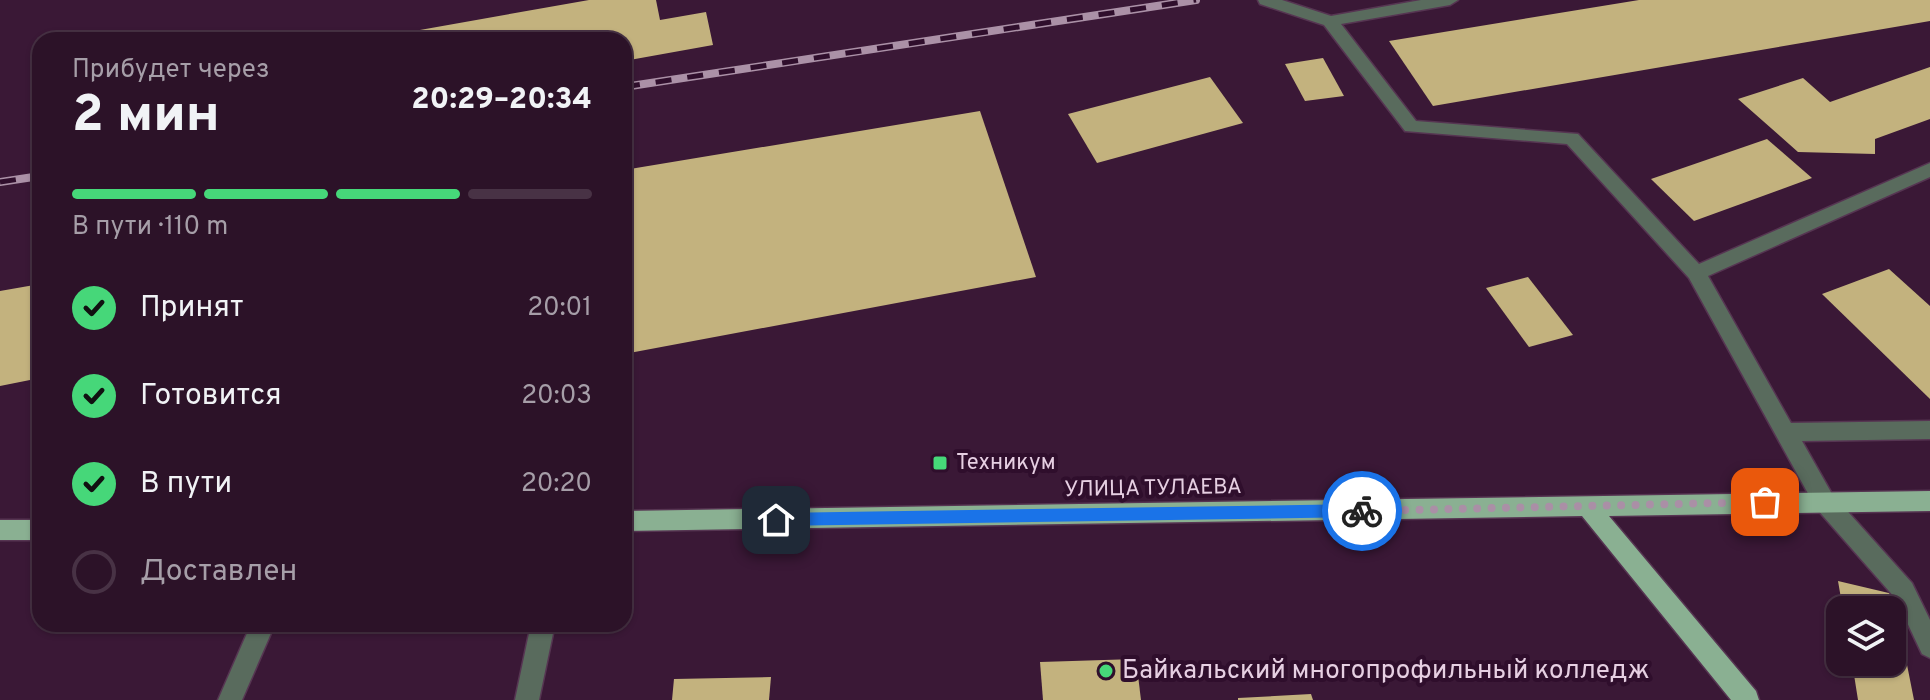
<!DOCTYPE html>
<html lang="ru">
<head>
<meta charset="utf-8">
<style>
	:root { --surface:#2c1228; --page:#341b30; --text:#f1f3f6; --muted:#a69ea8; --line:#483245; --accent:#46d779 }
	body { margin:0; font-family:Overpass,sans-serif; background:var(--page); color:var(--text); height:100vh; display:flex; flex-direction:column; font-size:30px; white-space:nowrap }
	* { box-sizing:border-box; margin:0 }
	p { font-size:26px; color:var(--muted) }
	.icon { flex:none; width:44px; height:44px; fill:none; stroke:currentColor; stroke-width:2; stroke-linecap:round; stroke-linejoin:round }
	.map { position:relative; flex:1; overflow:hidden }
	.sheet { position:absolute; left:32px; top:32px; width:600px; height:600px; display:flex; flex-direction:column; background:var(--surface); border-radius:24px; box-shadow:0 2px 6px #0004,0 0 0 2px var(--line) }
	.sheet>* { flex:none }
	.tools { position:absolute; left:1826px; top:596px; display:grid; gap:16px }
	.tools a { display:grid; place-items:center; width:80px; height:80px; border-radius:16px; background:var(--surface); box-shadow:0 2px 6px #0004,0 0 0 2px var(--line); font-size:40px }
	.pin { position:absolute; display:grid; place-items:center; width:68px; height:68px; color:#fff; margin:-34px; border-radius:16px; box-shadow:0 4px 12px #0006 }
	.courier { position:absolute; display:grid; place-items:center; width:80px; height:80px; margin:-40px; border:6px solid #1a73e8; border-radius:50%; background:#fff; color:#222; box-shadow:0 2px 10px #0007 }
	.head em { font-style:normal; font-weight:800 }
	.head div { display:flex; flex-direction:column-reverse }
	.head { display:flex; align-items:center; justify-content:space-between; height:136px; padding:0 40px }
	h1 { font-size:52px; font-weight:800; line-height:60px }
	.bar { display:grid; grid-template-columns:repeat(4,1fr); gap:12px 8px; align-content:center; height:96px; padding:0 40px }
	.bar i { height:10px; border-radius:6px; background:var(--line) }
	.bar .on { background:var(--accent) }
	.bar p { grid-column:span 4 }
	ol { padding:0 40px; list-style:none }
	li { display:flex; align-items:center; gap:24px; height:88px }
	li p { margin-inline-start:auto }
	li .icon { padding:8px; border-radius:50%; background:var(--accent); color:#111; stroke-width:4 }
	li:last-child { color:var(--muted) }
	li i { width:44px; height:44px; border:4px solid var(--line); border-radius:50% }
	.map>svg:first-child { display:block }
	.building { fill:#c3b27e }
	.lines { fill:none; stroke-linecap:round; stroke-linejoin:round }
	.minor-casing { stroke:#563552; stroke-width:3 }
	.major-casing { stroke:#563552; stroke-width:3 }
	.minor { fill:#596b5d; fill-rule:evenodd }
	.major { fill:#8ab092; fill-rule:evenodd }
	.rail-casing { stroke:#ab91a7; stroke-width:8 }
	.rail { stroke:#2f0e2c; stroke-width:5; stroke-dasharray:16; stroke-linecap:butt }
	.route { fill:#1a73e8 }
	.done { stroke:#aa8fa6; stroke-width:8; stroke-dasharray:0 14.4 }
	.poi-dot { fill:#46d779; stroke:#2f0e2c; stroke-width:3 }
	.labels { text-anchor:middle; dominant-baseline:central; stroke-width:8; stroke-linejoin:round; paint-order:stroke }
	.poi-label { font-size:22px; fill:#e6cfe2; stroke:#2f0e2c; text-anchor:start }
	.street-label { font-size:22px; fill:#e6cfe2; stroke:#2f0e2c }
	.near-poi-label { font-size:26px; fill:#e6cfe2; stroke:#2f0e2c; text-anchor:start }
</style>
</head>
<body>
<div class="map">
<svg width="1930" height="700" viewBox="0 0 1930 700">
	<rect width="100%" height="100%" fill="#3a1836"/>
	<g class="building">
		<path d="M589,0H656L660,20L706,12L713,45L624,61V40H403V33Z"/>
		<path d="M1639,0H1930V21L1433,106L1389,41Z"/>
		<path d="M1323,58L1344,96L1305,101L1285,64Z"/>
		<path d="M1930,67V119L1875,139V154L1798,152L1738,99L1803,78L1830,102Z"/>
		<path d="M1210,77L1243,123L1097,163L1068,114Z"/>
		<path d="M980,111L1036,277L624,354V170Z"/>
		<path d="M1767,139L1812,178L1694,221L1651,179Z"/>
		<path d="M1889,269L1930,306V399L1822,294Z"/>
		<path d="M1528,277L1573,335L1529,347L1486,288Z"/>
		<path d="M40,284V378L0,386V291Z"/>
		<path d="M1838,581L1893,594L1914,700H1858L1852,662H1892V610H1843Z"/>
		<path d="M1136,659L1141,700H1043L1040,662Z"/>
		<path d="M771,677L769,700H672L674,679Z"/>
		<path d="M1311,694L1313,700H1238V698Z"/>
	</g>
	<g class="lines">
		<g class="minor-casing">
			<g id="minor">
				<path d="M1258,0H1282L1331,16L1421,0H1458L1450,5L1341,24L1416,121L1578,134L1699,264L1930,163V177L1708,276L1791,423L1930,421V439L1802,441L1832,494L1912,583L1930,620V658L1922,654L1896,599L1816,508L1689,278L1567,144L1405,131L1324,25L1260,4Z"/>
				<path d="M251,624H275L242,700H218Z"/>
				<path d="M531,624H555L539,700H515Z"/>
			</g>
		</g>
		<g class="major-casing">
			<g id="major">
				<path d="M1930,491V511L1609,516L1756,691L1759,700H1731L1582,516L624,531V511Z"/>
				<rect x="0" y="520" width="40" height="20"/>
			</g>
		</g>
		<use href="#minor" class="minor"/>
		<use href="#major" class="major"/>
		<g class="rail-casing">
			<g id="rail">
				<path d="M624,87L1196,0"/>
				<path d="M0,182L40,176"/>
			</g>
		</g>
		<use href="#rail" class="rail"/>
	</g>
	<path class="route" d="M1362,504L1369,511L1362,517L776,526L768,520L776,513Z"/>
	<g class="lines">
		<path class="done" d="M1362,511L1765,502"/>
	</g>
	<g class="poi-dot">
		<rect x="932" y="455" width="16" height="16" rx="4"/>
		<circle cx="1106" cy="671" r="8"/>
	</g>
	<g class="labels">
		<g class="poi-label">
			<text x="956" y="463">Техникум</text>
		</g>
		<g class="street-label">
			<text transform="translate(1153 489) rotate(-1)">УЛИЦА ТУЛАЕВА</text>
		</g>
		<g class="near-poi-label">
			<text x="1122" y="671">Байкальский многопрофильный колледж</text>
		</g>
	</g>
</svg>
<div class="tools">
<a><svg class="icon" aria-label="layers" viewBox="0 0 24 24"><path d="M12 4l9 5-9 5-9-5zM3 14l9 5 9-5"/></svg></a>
</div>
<div class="pin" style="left:1765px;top:502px;background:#ea580c"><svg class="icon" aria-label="bag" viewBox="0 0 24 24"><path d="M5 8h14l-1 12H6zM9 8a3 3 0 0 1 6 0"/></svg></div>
<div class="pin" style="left:776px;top:520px;background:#1f2937"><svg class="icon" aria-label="home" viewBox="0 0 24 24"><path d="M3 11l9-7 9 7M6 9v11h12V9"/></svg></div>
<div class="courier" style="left:1362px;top:511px"><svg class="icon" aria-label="bike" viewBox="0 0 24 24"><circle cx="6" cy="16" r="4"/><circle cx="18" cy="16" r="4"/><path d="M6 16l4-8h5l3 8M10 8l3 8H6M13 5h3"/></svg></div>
<section class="sheet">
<div class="head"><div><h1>2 мин</h1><p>Прибудет через</p></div><em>20:29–20:34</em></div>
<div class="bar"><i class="on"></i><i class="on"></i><i class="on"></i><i></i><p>В пути · 110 m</p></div>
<ol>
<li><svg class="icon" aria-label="check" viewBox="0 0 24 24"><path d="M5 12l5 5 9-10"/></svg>Принят<p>20:01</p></li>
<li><svg class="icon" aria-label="check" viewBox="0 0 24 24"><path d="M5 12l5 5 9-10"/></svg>Готовится<p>20:03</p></li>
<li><svg class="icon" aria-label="check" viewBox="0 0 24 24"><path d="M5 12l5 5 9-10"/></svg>В пути<p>20:20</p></li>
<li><i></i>Доставлен</li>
</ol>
</section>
</div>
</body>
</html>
